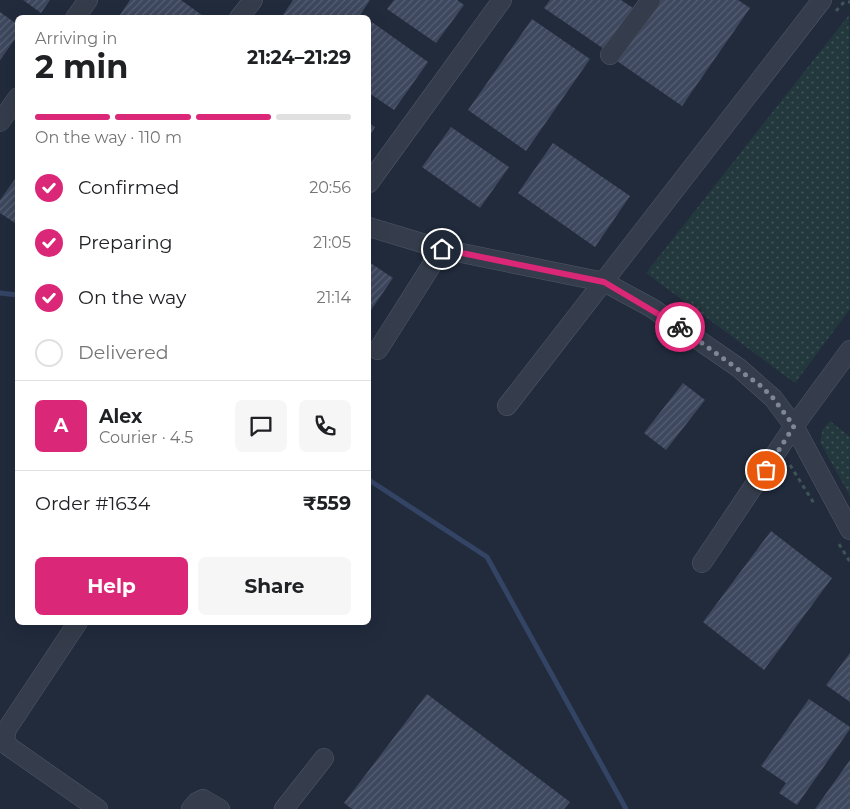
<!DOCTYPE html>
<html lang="en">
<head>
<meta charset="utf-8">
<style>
	:root { --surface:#fff; --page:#f6f6f6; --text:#202124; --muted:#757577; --line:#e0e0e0; --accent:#db2777 }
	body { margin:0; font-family:Montserrat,sans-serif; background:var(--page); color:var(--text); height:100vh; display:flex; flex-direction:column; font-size:19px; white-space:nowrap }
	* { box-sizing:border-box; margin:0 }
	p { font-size:16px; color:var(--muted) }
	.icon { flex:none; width:28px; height:28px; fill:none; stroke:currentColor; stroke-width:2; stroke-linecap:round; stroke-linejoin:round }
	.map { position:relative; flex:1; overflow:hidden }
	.side { position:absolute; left:15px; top:15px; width:356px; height:610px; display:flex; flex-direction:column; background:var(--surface); border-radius:8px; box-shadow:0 5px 20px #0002 }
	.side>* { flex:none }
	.pin { position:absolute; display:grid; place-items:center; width:42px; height:42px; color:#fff; margin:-21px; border:2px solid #fff; border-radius:50%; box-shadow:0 1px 5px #0007 }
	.courier { position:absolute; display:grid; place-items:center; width:50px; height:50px; margin:-25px; border:4px solid #db2777; border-radius:50%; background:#fff; color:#222; box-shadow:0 1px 6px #0007 }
	.headline em { font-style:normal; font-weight:700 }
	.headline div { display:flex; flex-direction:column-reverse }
	.headline { display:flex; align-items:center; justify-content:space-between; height:85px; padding:0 20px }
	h1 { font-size:32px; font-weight:700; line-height:38px }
	.bar { display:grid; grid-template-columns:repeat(4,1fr); gap:8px 5px; align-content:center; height:60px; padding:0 20px }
	.bar i { height:6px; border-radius:4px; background:var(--line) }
	.bar .selected { background:var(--accent) }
	.bar p { grid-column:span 4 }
	.line { display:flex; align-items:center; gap:12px; padding:0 20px; border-top:1px solid var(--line) }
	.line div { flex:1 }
	.round { display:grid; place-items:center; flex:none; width:52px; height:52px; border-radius:8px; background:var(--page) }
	ol { padding:0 20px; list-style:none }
	li { display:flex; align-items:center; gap:15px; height:55px }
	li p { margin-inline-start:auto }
	li .icon { padding:5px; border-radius:50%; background:var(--accent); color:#fff; stroke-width:4 }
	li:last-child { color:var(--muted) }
	li i { width:28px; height:28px; border:2px solid var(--line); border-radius:50% }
	.cta { display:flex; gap:10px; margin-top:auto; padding:10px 20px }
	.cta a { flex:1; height:58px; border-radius:8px; background:var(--accent); color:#fff; font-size:20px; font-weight:700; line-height:58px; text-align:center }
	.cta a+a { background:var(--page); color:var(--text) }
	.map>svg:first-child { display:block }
	.grass { fill:url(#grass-dots) }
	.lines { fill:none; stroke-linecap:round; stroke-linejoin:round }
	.stream { stroke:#344465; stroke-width:5 }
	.building { fill:url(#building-hatch) }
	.minor-casing { stroke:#505867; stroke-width:20 }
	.path { stroke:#3e5457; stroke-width:3; stroke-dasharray:4 4; stroke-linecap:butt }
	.minor { stroke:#353d4c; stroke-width:19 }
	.done { stroke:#7e8797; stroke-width:5; stroke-dasharray:0 9 }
	.route { stroke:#db2777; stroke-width:6 }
</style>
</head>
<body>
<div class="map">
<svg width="850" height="809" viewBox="0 0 850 809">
	<defs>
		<pattern id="grass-dots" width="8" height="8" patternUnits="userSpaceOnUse" patternTransform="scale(1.25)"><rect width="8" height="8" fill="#23383d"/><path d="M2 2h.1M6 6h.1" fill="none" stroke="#405358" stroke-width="1.8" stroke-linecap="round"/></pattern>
		<pattern id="building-hatch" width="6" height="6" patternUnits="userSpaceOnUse" patternTransform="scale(1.25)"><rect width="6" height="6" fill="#3d475d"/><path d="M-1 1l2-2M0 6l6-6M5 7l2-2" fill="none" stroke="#565f73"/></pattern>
	</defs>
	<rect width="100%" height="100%" fill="#212b3c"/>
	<g class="grass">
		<path d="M849,15L850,309L795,383L646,273Z"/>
		<path d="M830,421L850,437V496L820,442L823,429Z"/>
	</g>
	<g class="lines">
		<g class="stream">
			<path d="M0,293L18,295"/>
			<path d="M369,480L487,557L626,809"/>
		</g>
	</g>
	<g class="building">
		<path d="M23,0H50L41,13Z"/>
		<path d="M130,0H181L206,18H118Z"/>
		<path d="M293,0H370L358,18H281Z"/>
		<path d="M394,0H457L464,5L436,43L387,9Z"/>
		<path d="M550,0H621L633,8L604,49L544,8Z"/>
		<path d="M660,0H738L750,8L682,106L617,61Z"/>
		<path d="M0,12L18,25V35L0,60Z"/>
		<path d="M532,19L590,59L526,151L468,110Z"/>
		<path d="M372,22L428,62L394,110L369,93V26Z"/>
		<path d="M369,123L375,127L369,137Z"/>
		<path d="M451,127L509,167L480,208L422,167Z"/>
		<path d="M553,143L630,196L595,247L518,193Z"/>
		<path d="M18,175V225L0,213V200Z"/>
		<path d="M369,262L393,278L369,313Z"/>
		<path d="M683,383L705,400L666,450L644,433Z"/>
		<path d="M771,531L832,578L764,670L703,622Z"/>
		<path d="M850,653V702L826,685Z"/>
		<path d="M427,694L570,802L564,809H352L344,803Z"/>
		<path d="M809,699L850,727V729L797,805L779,793L786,783L761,766Z"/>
		<path d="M850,760V809H815Z"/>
	</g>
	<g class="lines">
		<g class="minor-casing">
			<g id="minor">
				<path d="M75,18L88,0"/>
				<path d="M239,18L253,0"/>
				<path d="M610,55L651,0"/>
				<path d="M0,122L18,97"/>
				<path d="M369,183L502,0"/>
				<path d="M369,227L442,249L604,282L652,308L739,368L773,398L794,426L850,530"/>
				<path d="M378,350L442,249"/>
				<path d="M507,406L822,0"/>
				<path d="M702,563L794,426L850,350"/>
				<path d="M78,622L7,729L5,737L8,746L98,809"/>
				<path d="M191,809L197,802L203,799L220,809"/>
				<path d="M284,809L324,758"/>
			</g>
		</g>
		<g class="path">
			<path d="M836,11L844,2H850"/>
			<path d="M790,465L815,505"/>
			<path d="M839,544L850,562"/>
		</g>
		<use href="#minor" class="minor"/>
	</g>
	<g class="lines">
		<path class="done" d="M680,327L761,386L773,398L794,426L766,470"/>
		<path class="route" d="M442,249L604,282L680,327"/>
	</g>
</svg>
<div class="pin" style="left:766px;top:470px;background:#ea580c"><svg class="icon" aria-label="bag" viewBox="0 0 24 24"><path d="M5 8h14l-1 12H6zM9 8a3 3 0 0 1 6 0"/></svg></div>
<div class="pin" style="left:442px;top:249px;background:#1f2937"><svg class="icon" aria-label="home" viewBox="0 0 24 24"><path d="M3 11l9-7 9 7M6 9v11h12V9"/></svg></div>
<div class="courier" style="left:680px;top:327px"><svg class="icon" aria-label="bike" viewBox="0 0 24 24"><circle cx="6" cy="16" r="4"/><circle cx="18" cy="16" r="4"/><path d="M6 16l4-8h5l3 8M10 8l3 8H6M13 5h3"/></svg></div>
<section class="side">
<div class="headline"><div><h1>2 min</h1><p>Arriving in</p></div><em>21:24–21:29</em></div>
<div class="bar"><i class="selected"></i><i class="selected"></i><i class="selected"></i><i></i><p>On the way · 110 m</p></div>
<ol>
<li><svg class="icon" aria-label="check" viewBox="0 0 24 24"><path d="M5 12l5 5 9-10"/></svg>Confirmed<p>20:56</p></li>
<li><svg class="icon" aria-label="check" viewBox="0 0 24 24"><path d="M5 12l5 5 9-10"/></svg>Preparing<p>21:05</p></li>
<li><svg class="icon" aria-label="check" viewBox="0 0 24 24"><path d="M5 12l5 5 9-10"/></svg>On the way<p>21:14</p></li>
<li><i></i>Delivered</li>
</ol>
<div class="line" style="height:90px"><b class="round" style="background:var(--accent);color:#fff">A</b><div><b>Alex</b><p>Courier · 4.5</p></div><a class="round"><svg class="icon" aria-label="chat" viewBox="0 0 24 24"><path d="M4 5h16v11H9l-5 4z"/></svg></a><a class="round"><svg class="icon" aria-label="phone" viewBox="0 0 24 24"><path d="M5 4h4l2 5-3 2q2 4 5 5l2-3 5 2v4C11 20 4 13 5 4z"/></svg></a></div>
<div class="line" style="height:65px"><div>Order #1634</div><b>₹559</b></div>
<div class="cta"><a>Help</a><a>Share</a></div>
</section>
</div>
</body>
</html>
